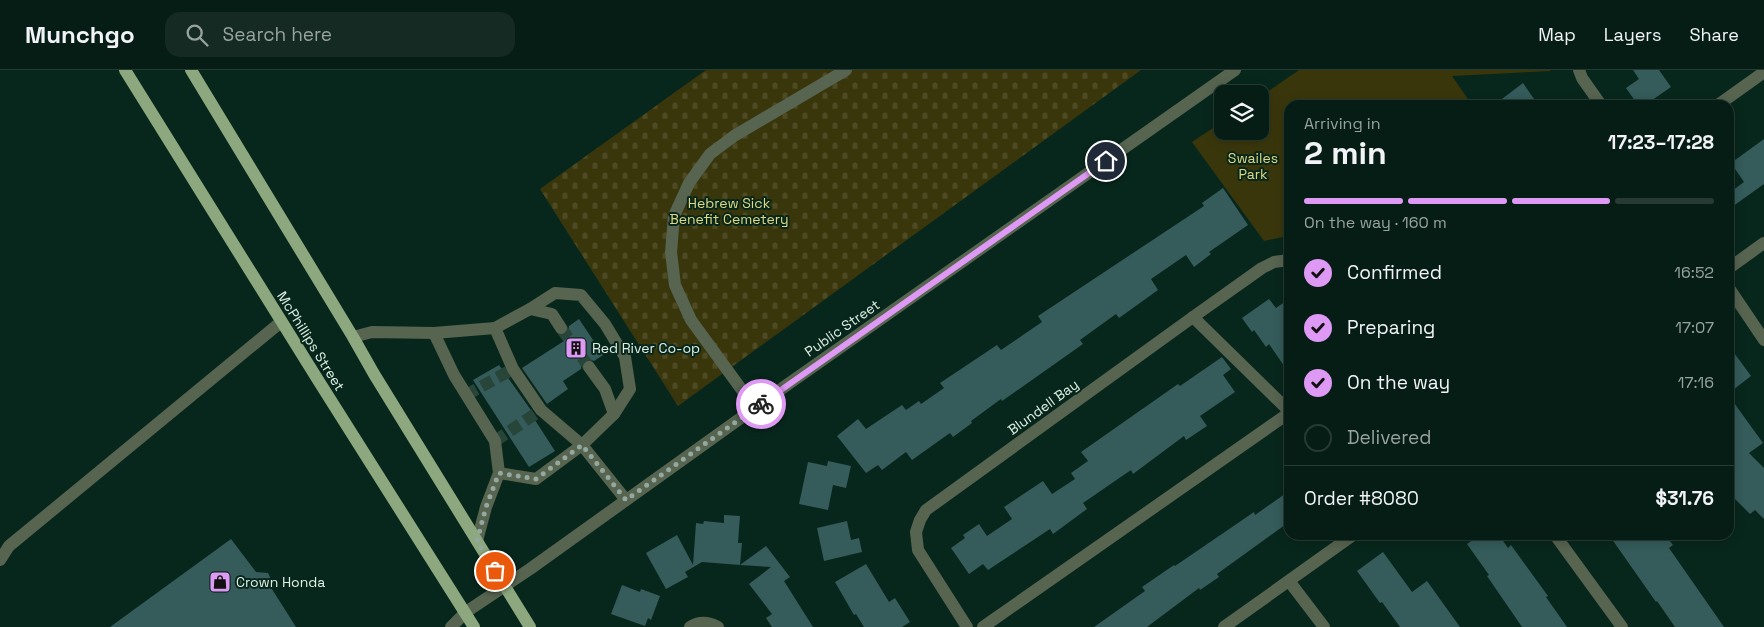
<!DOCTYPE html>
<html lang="en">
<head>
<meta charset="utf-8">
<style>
	:root { --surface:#061d15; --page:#142a22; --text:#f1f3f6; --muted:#98a2a0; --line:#273b34; --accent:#dd99f3 }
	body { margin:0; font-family:"Space Grotesk",sans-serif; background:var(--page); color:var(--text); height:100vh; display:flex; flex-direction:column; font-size:19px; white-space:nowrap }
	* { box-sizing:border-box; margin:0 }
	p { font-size:16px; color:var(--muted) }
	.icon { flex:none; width:28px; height:28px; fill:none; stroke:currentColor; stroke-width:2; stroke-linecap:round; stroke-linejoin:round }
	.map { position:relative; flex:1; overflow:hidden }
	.panel { position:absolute; left:1284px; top:30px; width:450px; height:440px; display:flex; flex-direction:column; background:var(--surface); border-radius:15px; box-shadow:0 2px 12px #0003,0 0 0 1px var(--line) }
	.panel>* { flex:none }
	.tools { position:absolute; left:1214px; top:15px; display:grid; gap:10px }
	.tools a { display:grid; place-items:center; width:55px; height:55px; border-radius:10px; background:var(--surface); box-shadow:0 2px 12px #0003,0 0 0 1px var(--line); font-size:25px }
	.pin { position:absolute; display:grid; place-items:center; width:42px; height:42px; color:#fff; margin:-21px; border:2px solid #fff; border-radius:50%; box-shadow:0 1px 5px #0007 }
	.courier { position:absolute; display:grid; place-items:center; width:50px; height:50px; margin:-25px; border:4px solid #dd99f3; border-radius:50%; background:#fff; color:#222; box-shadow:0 1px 6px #0007 }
	.head em { font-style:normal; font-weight:700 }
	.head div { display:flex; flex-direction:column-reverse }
	.head { display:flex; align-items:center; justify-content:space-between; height:85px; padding:0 20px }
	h1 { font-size:32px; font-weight:700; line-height:38px }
	.bar { display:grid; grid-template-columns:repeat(4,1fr); gap:8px 5px; align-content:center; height:60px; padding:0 20px }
	.bar i { height:6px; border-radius:4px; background:var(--line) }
	.bar .active { background:var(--accent) }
	.bar p { grid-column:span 4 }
	.line { display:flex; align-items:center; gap:12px; padding:0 20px; border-top:1px solid var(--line) }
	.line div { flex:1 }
	ol { padding:0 20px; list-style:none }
	li { display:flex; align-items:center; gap:15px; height:55px }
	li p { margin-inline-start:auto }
	li .icon { padding:5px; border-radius:50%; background:var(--accent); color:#111; stroke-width:4 }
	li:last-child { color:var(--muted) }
	li i { width:28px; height:28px; border:2px solid var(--line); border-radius:50% }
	header { display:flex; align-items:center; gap:30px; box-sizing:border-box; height:70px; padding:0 25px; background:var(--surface); border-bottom:1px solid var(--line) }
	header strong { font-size:24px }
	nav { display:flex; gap:28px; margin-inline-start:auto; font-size:18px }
	.search { width:350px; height:45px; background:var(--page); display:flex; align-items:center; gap:12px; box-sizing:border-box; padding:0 18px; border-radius:15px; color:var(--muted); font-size:19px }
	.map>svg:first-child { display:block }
	.cemetery { fill:url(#cemetery-stones) }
	.park { fill:#3a360c }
	.building { fill:#355b5b }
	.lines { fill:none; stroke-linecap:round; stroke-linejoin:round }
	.minor-tunnel { stroke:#28453a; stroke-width:12; stroke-dasharray:12 6; stroke-linecap:butt }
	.minor { stroke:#576450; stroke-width:12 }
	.major { stroke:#8da87e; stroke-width:12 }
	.done { stroke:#93a99f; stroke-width:5; stroke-dasharray:0 9 }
	.route { stroke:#dd99f3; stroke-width:6 }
	.labels { text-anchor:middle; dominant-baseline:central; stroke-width:4; stroke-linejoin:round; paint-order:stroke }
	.park-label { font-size:14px; fill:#dfd781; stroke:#08271c }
	.street-label { font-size:14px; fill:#deefe6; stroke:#08271c }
	.poi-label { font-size:14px; fill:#deefe6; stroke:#08271c; text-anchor:start }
</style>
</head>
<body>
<header>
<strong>Munchgo</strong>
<div class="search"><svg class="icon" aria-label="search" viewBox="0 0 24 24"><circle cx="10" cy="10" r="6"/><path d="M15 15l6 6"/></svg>Search here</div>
<nav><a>Map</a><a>Layers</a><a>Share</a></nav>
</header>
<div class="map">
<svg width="1764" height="557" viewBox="0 0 1764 557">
	<defs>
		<pattern id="cemetery-stones" width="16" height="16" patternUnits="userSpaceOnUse" patternTransform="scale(1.25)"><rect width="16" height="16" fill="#3a360c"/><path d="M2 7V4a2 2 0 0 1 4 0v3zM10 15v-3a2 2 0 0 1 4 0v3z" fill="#4d4a24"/></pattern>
	</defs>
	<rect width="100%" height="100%" fill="#08271c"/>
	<path class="cemetery" d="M706,0H1141L678,336L540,119Z"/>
	<path class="park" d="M1299,0H1550V1L1452,6L1472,35H1289V168L1283,167L1264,171L1192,72L1222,52V61H1260V27Z"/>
	<g class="building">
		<path d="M1633,0H1659L1671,17L1645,35H1638L1626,18L1639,9Z"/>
		<path d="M1523,13L1534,29L1526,35H1494Z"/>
		<path d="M1764,69V114L1729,139V123L1744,112L1731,93Z"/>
		<path d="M1223,118L1248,155L1209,182L1211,184L1194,197L1186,185L1151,209L1158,220L1119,248L1116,244L1080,270L1083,274L1002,331L1001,329L971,351L972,353L953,367L950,363L912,390L906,382L882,400L878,395L866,403L837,366L858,349L866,359L902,335L906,340L919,331L921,334L944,318L940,313L997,275L1001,280L1042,252L1038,246L1204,136L1202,133Z"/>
		<path d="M1269,229L1276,238L1289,229V303L1269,274L1266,277L1254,260L1252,262L1242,248Z"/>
		<path d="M579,249L603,285L594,291L589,289L584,291L581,294V299L563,311L568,319L547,334L522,298L564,271L561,266L568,262L569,256Z"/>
		<path d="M1729,276L1751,306L1729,323Z"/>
		<path d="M1222,287L1231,299L1223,305L1235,322L1200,346L1207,356L1186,370L1184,366L1133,404L1131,400L1083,433L1087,439L1053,464L1050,459L988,500L983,494L969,504L951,478L965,468L963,465L979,454L987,466L1012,449L1004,437L1043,411L1052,424L1075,409L1071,403L1088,391L1081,382L1178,314L1180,316Z"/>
		<path d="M499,295L533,343L531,344L555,381L529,397L473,310Z"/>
		<path d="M1729,326L1763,373L1749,383L1764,398V449L1755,440L1750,444L1729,423Z"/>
		<path d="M828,391L851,396L846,418L833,415L828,440L799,434L808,392L827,396Z"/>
		<path d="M1289,421V452L1217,504L1219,507L1200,520L1199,518L1147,557H1094L1145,521L1142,517L1174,495L1175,496L1254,442L1255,445Z"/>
		<path d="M724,445L740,446L738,473H742L740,495L702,492L685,502L688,507L666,519L646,483L677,465L693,495L696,453L703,454L704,451L724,453Z"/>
		<path d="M847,451L851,470L859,468L862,482L824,491L817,458Z"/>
		<path d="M1480,465H1499L1508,478L1511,475L1548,526L1546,527L1567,557H1522L1487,506L1489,505L1467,474Z"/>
		<path d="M1609,465H1665L1673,475L1669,478L1724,557H1675L1657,531L1656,532Z"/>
		<path d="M231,469L256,502L268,503L270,507V516L296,557H110Z"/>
		<path d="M766,476L790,507L784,511L813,557H772L766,548L772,544L749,514L771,497L740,495Z"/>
		<path d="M1383,482L1412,522L1427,511L1460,557H1400L1382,532L1380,533L1357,501Z"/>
		<path d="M866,494L889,532L895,528L910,552L902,557H864L856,544L854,545L835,512Z"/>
		<path d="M622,515L640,522L641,519L660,526L651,550L648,548L645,556L611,544Z"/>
	</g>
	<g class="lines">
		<g class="minor-tunnel">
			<path d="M561,258L589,297"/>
			<path d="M466,325L513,299"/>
			<path d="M495,371L541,340"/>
		</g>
		<g class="minor">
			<path d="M1579,0L1582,8L1601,35"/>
			<path d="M1718,35L1764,2"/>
			<path d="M1729,198L1764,173"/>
			<path d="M1729,218L1764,270"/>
			<path d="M1193,247L1289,341"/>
			<path d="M495,258L513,299L541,340L582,375L626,430"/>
			<path d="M434,263L454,305L495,371L499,403L486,437L477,471"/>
			<path d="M353,267L372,262L434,263L495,258L530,239L552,244L561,258"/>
			<path d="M589,297L605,319L614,344"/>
			<path d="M755,338L691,250L675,215L671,182L674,146L689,113L710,84L734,66L846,0"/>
			<path d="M499,403L536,409L582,375L614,344L630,319L625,287L605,254L581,225L555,223L530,239"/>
			<path d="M1555,465L1622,557"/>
			<path d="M0,490L9,476L281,252"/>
			<path d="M1289,511L1324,557"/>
			<path d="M451,557L466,542L530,499L784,317L1235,0"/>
			<path d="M690,557C699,551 709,552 718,557"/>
			<path d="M967,557L918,480L916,462L920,450L926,440L1193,247L1262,198L1274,192L1289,190"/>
			<path d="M983,557L1289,343"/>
			<path d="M1224,557L1353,465"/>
		</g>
		<g class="major">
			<path d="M125,0L318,310L474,557"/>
			<path d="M191,0L353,267L374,304L530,557"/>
		</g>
	</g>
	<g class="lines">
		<path class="done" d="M495,501L477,471L486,437L499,403L536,409L582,375L626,430L761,334"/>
		<path class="route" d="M761,334L1106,91"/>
	</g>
	<defs>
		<g id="building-square" transform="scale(1.125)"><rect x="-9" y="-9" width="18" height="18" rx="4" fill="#dd99f3" stroke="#08271c"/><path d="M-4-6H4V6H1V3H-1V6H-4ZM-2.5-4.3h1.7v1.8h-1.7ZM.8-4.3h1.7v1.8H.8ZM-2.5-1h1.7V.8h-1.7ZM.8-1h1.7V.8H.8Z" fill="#111"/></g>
		<g id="shop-square" transform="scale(1.125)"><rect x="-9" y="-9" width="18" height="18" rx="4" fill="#dd99f3" stroke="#08271c"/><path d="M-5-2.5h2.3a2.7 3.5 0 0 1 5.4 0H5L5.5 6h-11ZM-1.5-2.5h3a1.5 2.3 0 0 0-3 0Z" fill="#111"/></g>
	</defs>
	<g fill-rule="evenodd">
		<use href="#building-square" x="576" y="278"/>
		<use href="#shop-square" x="220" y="512"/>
	</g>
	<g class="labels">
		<g class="park-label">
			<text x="1253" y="88">Swailes<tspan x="1253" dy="16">Park</tspan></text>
			<text x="729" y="133">Hebrew Sick<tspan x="729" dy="16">Benefit Cemetery</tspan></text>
		</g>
		<g class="street-label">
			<text transform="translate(842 258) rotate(-35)">Public Street</text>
			<text transform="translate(311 271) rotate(58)">McPhillips Street</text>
			<text transform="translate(1043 337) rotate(-36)">Blundell Bay</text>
		</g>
		<g class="poi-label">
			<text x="592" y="278">Red River Co-op</text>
			<text x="236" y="512">Crown Honda</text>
		</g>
	</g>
</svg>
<div class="tools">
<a><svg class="icon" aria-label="layers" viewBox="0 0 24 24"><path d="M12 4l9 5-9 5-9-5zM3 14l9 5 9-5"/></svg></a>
</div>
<div class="pin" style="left:495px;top:501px;background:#ea580c"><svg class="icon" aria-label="bag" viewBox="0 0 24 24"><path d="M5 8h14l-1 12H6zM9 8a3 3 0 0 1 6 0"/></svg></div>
<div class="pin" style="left:1106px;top:91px;background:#1f2937"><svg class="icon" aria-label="home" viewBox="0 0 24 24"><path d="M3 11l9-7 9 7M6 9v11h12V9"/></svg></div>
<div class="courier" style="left:761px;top:334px"><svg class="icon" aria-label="bike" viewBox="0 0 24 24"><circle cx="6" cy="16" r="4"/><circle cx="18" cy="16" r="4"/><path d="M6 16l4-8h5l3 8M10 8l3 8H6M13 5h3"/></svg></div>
<section class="panel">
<div class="head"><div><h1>2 min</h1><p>Arriving in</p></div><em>17:23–17:28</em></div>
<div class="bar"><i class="active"></i><i class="active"></i><i class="active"></i><i></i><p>On the way · 160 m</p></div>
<ol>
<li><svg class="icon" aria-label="check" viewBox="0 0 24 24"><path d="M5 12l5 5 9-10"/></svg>Confirmed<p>16:52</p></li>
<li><svg class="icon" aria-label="check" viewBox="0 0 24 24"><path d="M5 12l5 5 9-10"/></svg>Preparing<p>17:07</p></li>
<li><svg class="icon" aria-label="check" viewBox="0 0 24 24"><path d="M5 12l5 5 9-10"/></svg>On the way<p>17:16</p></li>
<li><i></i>Delivered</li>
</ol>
<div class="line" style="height:65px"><div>Order #8080</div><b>$31.76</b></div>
</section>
</div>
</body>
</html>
